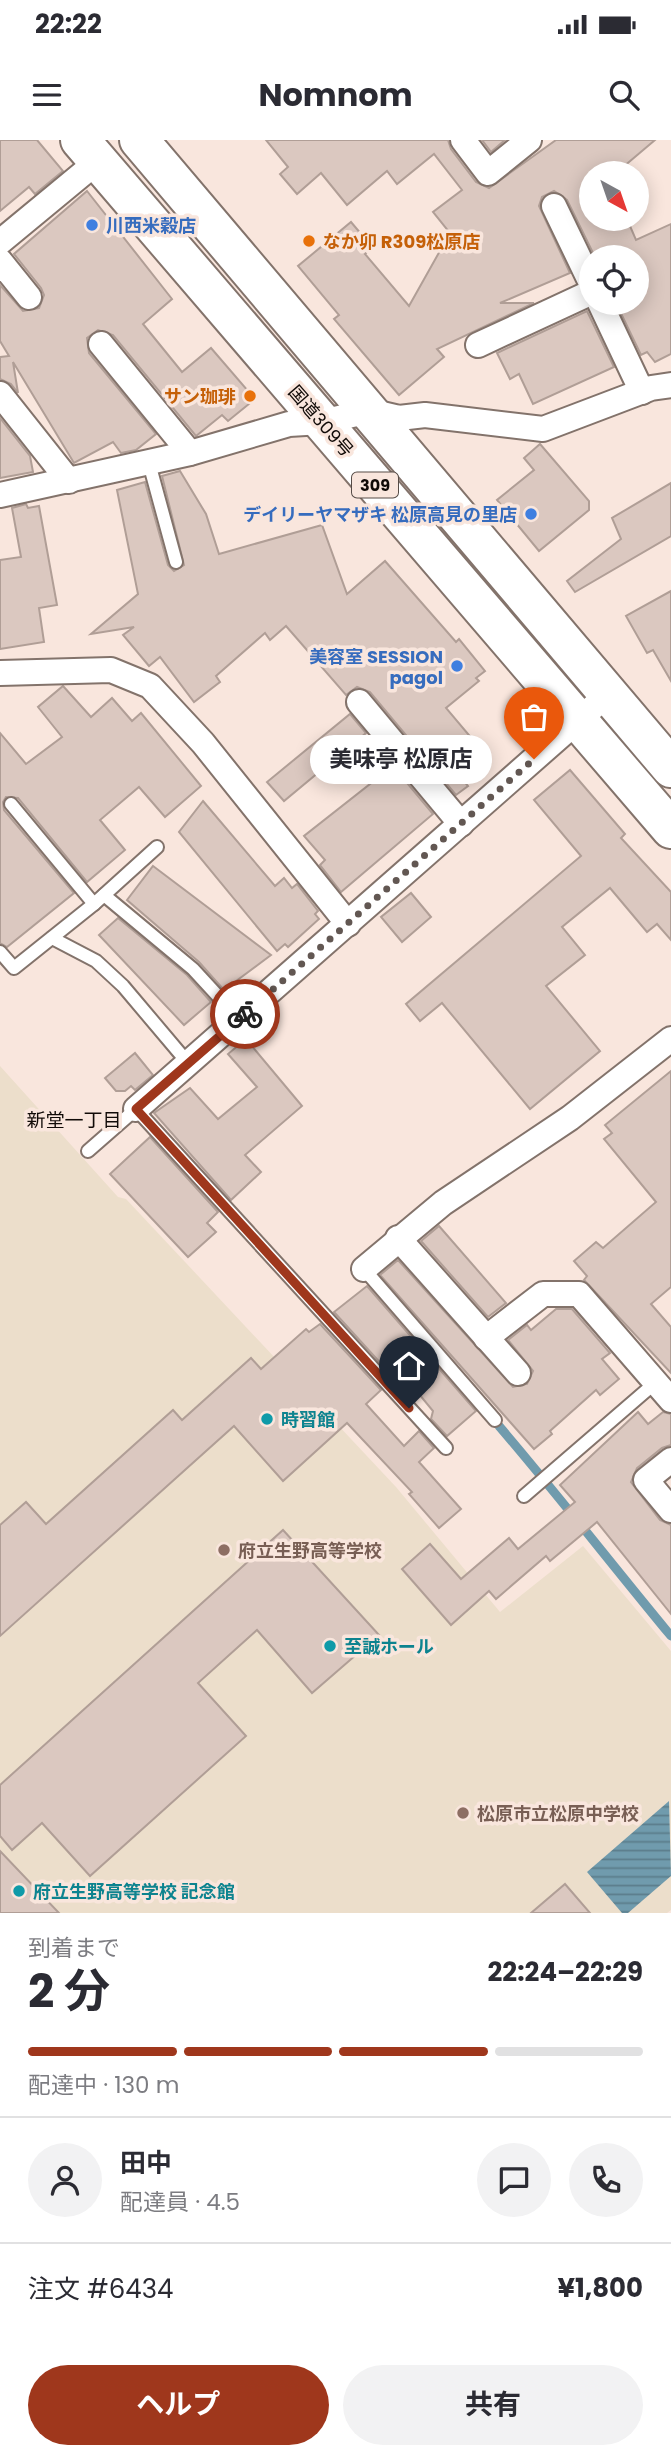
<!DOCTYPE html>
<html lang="ja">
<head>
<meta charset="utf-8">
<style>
	:root { --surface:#fff; --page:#f2f2f3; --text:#2b2b33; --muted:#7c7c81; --line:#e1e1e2; --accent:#9f371c }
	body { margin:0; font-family:Poppins,"Noto Sans JP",sans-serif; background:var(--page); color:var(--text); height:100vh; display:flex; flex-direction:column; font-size:26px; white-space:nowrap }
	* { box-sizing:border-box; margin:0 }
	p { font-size:23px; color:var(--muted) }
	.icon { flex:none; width:38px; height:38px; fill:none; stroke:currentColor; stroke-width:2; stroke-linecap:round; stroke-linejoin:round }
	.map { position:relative; height:1773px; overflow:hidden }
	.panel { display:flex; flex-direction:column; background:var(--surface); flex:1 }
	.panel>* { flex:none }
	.needle { width:46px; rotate:140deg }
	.fabs { position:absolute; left:579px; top:21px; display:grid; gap:14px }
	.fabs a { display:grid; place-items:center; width:70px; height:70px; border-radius:50%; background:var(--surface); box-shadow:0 4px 18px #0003; font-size:35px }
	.pin { position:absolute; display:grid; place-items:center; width:60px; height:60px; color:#fff; margin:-72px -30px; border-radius:50% 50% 50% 0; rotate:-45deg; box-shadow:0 0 7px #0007 }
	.pin .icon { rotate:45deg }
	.courier { position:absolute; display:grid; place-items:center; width:70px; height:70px; margin:-35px; border:5px solid #9f371c; border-radius:50%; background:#fff; color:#222; box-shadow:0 2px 9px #0007 }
	.bubble { position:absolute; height:49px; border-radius:24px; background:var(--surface); box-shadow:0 4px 18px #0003; font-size:23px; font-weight:700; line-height:49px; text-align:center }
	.head em { font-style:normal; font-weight:700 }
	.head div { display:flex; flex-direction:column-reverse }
	.head { display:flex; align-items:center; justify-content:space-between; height:119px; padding:0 28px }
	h1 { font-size:46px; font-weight:700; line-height:52px }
	.bar { display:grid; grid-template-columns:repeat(4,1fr); gap:10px 7px; align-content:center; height:84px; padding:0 28px }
	.bar i { height:9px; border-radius:5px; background:var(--line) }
	.bar .on { background:var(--accent) }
	.bar p { grid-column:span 4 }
	.line { display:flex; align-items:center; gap:18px; padding:0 28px; border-top:2px solid var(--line) }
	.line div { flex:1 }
	.round { display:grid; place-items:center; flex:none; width:74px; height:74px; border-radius:37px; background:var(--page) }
	.cta { display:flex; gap:14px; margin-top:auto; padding:14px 28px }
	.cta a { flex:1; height:80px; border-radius:42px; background:var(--accent); color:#fff; font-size:28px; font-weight:700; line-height:80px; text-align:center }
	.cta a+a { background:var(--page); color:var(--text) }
	.status { display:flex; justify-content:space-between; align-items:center; height:49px; padding:0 35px; background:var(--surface); direction:ltr }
	.status svg { height:19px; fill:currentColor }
	header { display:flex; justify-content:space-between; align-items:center; height:91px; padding:0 28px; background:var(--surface); font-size:32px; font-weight:700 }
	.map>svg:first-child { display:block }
	.education { fill:#ecdecb }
	.water { fill:url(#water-rules) }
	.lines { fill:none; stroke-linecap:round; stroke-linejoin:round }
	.stream { stroke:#709bad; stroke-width:9 }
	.building { fill:#dbc8c0; stroke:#b09e96; stroke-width:2 }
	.lane-casing { stroke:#83736b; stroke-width:16 }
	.street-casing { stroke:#83736b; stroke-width:28 }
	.highway-casing { stroke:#83736b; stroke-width:42 }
	.lane { stroke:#fff; stroke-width:12 }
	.street { stroke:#fff; stroke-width:24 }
	.highway { stroke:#fff; stroke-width:38 }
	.done { stroke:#625752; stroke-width:7; stroke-dasharray:0 12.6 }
	.route { stroke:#9f371c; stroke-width:9 }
	.shop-dot { fill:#3f7fe0; stroke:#f9e6dd; stroke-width:2.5 }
	.food-dot { fill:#e8710a; stroke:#f9e6dd; stroke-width:2.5 }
	.culture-dot { fill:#0f9aa8; stroke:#f9e6dd; stroke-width:2.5 }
	.education-dot { fill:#8d6e63; stroke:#f9e6dd; stroke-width:2.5 }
	.labels { text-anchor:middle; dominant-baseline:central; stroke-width:7; stroke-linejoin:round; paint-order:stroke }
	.shield { fill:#f9e6dd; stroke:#564c47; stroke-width:2 }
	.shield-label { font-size:16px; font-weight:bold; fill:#100a07 }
	.shop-label { font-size:18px; font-weight:bold; fill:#366cbe; stroke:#f9e6dd; text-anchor:end }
	.food-label { font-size:18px; font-weight:bold; fill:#c56008; stroke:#f9e6dd; text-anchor:start }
	.street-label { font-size:18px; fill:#100a07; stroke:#f9e6dd }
	.culture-label { font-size:18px; font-weight:bold; fill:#0d838f; stroke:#f9e6dd; text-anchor:start }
	.education-label { font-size:18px; font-weight:bold; fill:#785e54; stroke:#f9e6dd; text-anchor:start }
	.neighbourhood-label { font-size:19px; fill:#100a07; stroke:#f9e6dd }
</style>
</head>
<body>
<div class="status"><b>22:22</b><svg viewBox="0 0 49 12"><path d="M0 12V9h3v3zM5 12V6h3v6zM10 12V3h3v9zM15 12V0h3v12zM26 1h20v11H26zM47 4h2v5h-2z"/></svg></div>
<header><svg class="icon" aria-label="menu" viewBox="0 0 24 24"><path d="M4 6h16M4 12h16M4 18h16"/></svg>Nomnom<svg class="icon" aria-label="search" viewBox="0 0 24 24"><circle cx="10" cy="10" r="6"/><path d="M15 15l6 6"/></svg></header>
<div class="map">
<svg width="671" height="1773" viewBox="0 0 671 1773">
	<defs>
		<pattern id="water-rules" width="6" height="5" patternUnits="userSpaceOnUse" patternTransform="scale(1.75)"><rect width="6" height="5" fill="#709bad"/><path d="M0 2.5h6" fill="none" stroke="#5b7d8b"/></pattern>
	</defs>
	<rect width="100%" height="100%" fill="#f9e6dd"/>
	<path class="education" d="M0,926L118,1057L126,1059L396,1347L500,1472L583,1406L671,1511V1770L667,1773H0Z"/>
	<path class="water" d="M669,1661L671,1736L628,1773H622L587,1732Z"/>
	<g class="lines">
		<path class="stream" d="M499,1286C558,1355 613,1426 671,1496"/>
	</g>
	<g class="building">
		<path d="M0,0H37L63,31L35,54L29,47L0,71Z"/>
		<path d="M266,0H448L451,9L476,42L489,48L556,0H655L616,33H592V79H627L636,100L671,84V214L655,222L647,212L641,215L616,163H637V117H595L567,60L554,51L542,57L539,66L570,133L500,163H534L437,209L444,217L399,255L334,179L339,175L298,126L351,82L372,107L365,114L409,166L450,93L433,72L462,50L434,14L397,44L387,31L347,65L321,33L297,54L280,34L288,27Z"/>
		<path d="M482,0H505L491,12Z"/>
		<path d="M87,51L172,159L143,184L182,232L211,208L255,259L228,281L222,275L196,296L113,195L98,190L87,198L89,213L156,294L136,310L121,313L113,302L74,323L13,222L18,253L11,244L0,239V217L9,216L0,201V145L23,171L39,168L44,155L41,148L14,114Z"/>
		<path d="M587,171L614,227L533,264L519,234L510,239L497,213Z"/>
		<path d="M0,278L30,316L33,332L0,338Z"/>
		<path d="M540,304L589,361V370L539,411L497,360L534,330L524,318Z"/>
		<path d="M180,331L206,374L219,414L322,385L347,454L385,421L456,502L459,499L485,531L476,538L479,541L446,568L484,613L459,635L468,646L456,655L370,552L357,547L346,555L286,486L270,500L265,493L216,536L220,542L194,562L160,517L149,526L123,495L134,487L91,494L138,454L117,350L145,342L168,425L174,431L184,425L162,336Z"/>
		<path d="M671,343V396L575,452L567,441L621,399L612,378Z"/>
		<path d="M26,364L28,368L39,366L57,465L39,468L44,502L0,509V420L21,417L12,368Z"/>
		<path d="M671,451V541L653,510L647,513L626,476Z"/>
		<path d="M63,546L91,577L112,558L132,581L141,573L201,646L165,677L139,647L100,680L125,710L87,742L18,658L6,657L3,662L4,670L74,753L7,807L0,803V593L26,624L62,597L38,567Z"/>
		<path d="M350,574L366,593L284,661L267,642Z"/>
		<path d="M393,626L433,674L341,752L320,725L325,720L304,696Z"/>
		<path d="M570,630L625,694L621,698L671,752V800L657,784L647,792L610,748L562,787L585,815L546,846L600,911L530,969L442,863L420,881L406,864L581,716L534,660Z"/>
		<path d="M203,661L275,746L284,738L292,748L297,744L318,771L315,774L319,779L288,807L285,804L277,811L179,692Z"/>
		<path d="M153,726L271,815L224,850L199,822L127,760Z"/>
		<path d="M411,753L431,777L402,802L381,777Z"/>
		<path d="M118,778L187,835L211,862L184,885L99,795Z"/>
		<path d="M246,899L302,966L245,1015L261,1032L231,1060L154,973L190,948L218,979L257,947L228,914Z"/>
		<path d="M135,913L153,935L135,950L131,946L125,951H116L105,938Z"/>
		<path d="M671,931V1147L651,1164L671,1187V1233L584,1140L587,1136L574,1121L596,1102L603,1108L656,1062L604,999L612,993L605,985Z"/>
		<path d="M150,997L218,1072L207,1083L216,1092L188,1117L110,1034Z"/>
		<path d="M439,1086L506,1163L488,1177L421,1101Z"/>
		<path d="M398,1120L513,1247L527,1244L533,1231L508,1200L527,1185L531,1190L556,1169H572L610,1213L602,1219L619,1239L600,1255L596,1250L550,1291L552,1294L534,1309L380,1135Z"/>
		<path d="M367,1146L476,1271L447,1296L431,1279L433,1271L401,1232L394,1238L334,1172Z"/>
		<path d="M320,1184L381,1250L366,1264L404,1306L419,1291L434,1308L419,1322L461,1369L439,1388L409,1354L412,1352L347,1283L283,1341L234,1286L0,1496V1385L26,1362L46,1384L173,1270L182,1280L251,1218L261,1229L306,1189L309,1192Z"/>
		<path d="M638,1272L648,1284L663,1272L671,1274V1305L662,1308L637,1328L631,1342L660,1380L671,1385V1474L597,1382L550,1421L546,1416L496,1459L489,1451L451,1485L402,1429L430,1404L461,1439L509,1398L518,1409L575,1362L560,1345Z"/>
		<path d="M283,1390L379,1495L312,1553L257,1490L198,1543L246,1596L90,1736L42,1683L12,1710L0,1696V1645Z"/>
		<path d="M0,1711L59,1773H0Z"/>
		<path d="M565,1744L590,1773H531Z"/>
	</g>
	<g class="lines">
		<g class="lane-casing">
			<g id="lane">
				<path d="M149,323L176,422"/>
				<path d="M11,664L94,764"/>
				<path d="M104,755L193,829L239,879"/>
				<path d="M52,798L96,821L123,846L188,923"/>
				<path d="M0,812L14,828L94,764L157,707"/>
				<path d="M88,1011L136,969L446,1308"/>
				<path d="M364,1129L495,1280"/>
				<path d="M524,1356L655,1243"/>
			</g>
		</g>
		<g class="street-casing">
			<g id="street">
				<path d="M463,0L488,33L529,0"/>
				<path d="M554,66L592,145"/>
				<path d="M0,102L98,21"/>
				<path d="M0,121L29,157"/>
				<path d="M600,163L642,252"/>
				<path d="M101,204L190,313"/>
				<path d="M478,205L592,152"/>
				<path d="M0,254L69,341"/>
				<path d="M0,355L190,313L289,284L322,282L369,271L399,278L425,275L543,289L651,248L671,245"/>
				<path d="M0,533L111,530L150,546L203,603L348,784"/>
				<path d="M359,562L461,684"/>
				<path d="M136,969L608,554"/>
				<path d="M398,1098L518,1233"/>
				<path d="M364,1129L443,1063L570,978L671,899"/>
				<path d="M486,1198L543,1154H579L671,1260"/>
				<path d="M671,1320L646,1340L671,1370"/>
			</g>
		</g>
		<g class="highway-casing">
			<g id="highway">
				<path d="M80,0L671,689"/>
				<path d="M139,0L671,628"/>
			</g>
		</g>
		<use href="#lane" class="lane"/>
		<use href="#street" class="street"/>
		<use href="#highway" class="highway"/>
	</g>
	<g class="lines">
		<path class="done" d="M245,874L534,619"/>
		<path class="route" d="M245,874L136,969L409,1268"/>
	</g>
	<g class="shop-dot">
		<circle cx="92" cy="85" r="7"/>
		<circle cx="531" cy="374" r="7"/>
		<circle cx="457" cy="526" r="7"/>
	</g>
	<g class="food-dot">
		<circle cx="309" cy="101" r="7"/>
		<circle cx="250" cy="256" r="7"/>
	</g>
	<g class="culture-dot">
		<circle cx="267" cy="1279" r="7"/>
		<circle cx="330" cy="1506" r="7"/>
		<circle cx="19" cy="1751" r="7"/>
	</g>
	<g class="education-dot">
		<circle cx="224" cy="1410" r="7"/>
		<circle cx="463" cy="1673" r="7"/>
	</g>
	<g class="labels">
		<rect class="shield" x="352" y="332.5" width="46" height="25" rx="5"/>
		<g class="shield-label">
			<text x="375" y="345">309</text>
		</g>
		<g class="shop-label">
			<text x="106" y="85" text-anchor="start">川西米穀店</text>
			<text x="517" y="374">デイリーヤマザキ 松原高見の里店</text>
			<text x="443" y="516">美容室 SESSION<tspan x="443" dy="21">pagol</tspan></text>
		</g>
		<g class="food-label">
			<text x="323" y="101">なか卯 R309松原店</text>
			<text x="236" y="256" text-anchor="end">サン珈琲</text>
		</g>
		<g class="street-label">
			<text transform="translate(321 281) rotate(49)">国道309号</text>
		</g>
		<g class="culture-label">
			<text x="281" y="1279">時習館</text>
			<text x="344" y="1506">至誠ホール</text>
			<text x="33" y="1751">府立生野高等学校 記念館</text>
		</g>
		<g class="education-label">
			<text x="238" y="1410">府立生野高等学校</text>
			<text x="477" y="1673">松原市立松原中学校</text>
		</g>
		<g class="neighbourhood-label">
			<text x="74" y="980">新堂一丁目</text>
		</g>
	</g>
</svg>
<div class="fabs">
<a><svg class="needle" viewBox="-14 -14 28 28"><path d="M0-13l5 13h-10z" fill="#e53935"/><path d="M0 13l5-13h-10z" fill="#7c7c81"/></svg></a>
<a><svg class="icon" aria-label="locate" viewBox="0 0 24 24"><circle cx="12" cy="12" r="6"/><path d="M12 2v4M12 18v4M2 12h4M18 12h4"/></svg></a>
</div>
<div class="pin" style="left:534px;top:619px;background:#ea580c"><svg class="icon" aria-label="bag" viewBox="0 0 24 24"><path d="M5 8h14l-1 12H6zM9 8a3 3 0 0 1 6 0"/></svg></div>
<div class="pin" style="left:409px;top:1268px;background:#1f2937"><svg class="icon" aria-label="home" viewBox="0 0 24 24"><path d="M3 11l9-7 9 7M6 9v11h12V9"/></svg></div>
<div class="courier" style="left:245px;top:874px"><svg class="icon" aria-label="bike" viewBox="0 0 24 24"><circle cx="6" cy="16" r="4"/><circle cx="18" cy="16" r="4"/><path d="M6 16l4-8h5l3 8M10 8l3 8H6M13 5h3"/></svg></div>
<div class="bubble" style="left:310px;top:595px;width:182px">美味亭 松原店</div>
</div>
<section class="panel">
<div class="head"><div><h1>2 分</h1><p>到着まで</p></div><em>22:24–22:29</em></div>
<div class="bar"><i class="on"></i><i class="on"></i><i class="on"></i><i></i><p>配達中 · 130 m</p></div>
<div class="line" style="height:126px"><a class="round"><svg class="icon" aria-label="person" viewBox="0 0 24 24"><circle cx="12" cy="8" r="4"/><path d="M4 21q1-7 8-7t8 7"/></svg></a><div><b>田中</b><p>配達員 · 4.5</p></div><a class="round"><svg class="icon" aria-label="chat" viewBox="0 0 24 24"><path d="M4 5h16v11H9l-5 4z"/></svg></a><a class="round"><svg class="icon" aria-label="phone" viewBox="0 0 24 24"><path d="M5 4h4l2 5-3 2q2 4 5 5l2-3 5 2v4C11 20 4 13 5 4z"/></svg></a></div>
<div class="line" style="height:91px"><div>注文 #6434</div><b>¥1,800</b></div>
<div class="cta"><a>ヘルプ</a><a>共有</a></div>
</section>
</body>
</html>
